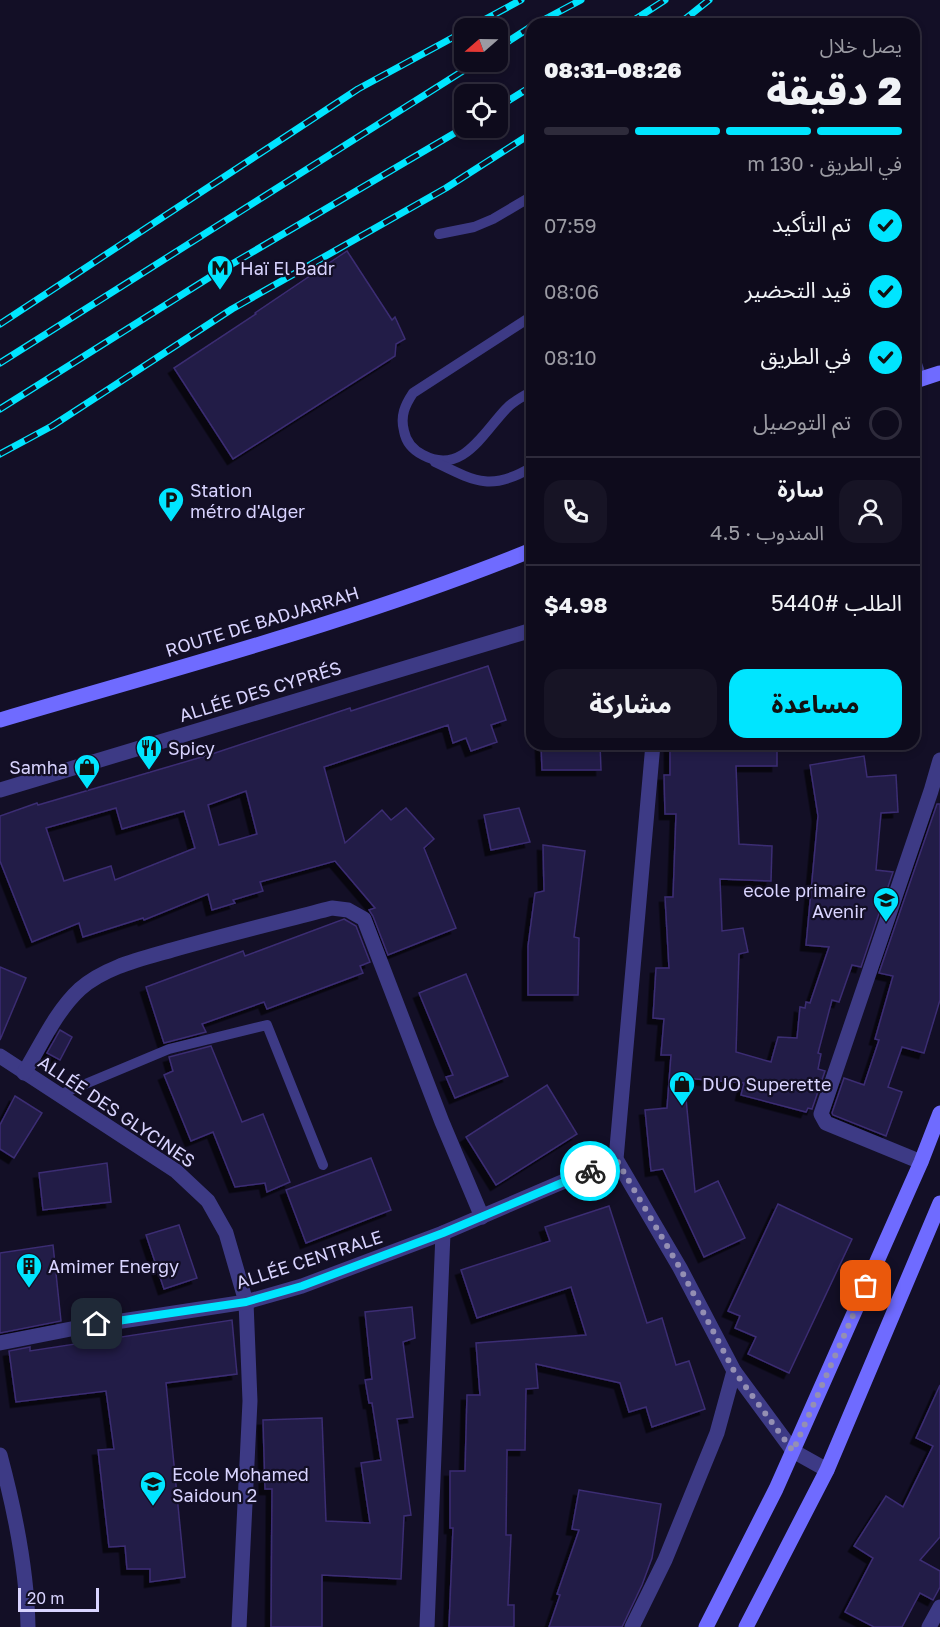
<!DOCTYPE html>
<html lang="ar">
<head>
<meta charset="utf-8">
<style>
	:root { --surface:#0e0b1c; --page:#171425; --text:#f1f3f6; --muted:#9b9ba3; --line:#2e2b3b; --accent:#00e5ff }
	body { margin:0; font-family:"Golos Text","Noto Sans Arabic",sans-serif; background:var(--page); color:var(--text); direction:rtl; height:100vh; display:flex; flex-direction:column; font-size:22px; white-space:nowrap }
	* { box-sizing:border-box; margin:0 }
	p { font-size:20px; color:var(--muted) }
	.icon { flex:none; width:33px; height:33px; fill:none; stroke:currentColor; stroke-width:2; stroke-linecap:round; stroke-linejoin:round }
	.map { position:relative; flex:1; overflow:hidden; direction:ltr }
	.drawer { position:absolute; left:526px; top:18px; width:394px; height:732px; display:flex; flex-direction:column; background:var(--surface); border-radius:18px; box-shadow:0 3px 9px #0003,0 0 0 2px var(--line); direction:rtl }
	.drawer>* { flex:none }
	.needle { width:39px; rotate:250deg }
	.fabs { position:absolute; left:454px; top:18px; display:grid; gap:12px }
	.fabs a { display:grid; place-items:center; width:54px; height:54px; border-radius:12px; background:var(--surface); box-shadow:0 3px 9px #0003,0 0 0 2px var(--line); font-size:30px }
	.scale { position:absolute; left:18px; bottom:15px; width:81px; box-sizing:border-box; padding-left:6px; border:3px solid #d9d4ff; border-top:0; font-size:16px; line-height:21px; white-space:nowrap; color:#d9d4ff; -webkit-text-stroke:4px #130f26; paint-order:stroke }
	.pin { position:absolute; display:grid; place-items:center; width:51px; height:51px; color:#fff; margin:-26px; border-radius:12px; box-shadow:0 3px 9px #0006 }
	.courier { position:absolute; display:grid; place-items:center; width:60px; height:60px; margin:-30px; border:4px solid #00e5ff; border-radius:50%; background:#fff; color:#222; box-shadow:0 2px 8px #0007 }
	.headline em { font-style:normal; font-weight:800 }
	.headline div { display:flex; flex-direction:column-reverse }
	.headline { display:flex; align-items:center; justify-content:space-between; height:102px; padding:0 18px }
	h1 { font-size:39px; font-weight:800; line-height:45px }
	.bar { display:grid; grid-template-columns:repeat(4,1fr); gap:9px 6px; align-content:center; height:72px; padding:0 18px }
	.bar i { height:8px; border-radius:4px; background:var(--line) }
	.bar .on { background:var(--accent) }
	.bar p { grid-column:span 4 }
	.line { display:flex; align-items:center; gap:15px; padding:0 18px; border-top:2px solid var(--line) }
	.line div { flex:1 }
	.round { display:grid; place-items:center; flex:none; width:63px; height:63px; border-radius:18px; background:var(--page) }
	ol { padding:0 18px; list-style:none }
	li { display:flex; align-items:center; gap:18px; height:66px }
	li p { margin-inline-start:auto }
	li .icon { padding:6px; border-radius:50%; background:var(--accent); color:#111; stroke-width:4 }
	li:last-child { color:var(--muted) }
	li i { width:33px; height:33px; border:3px solid var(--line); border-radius:50% }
	.primary-button { display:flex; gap:12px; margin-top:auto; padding:12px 18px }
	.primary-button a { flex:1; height:69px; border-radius:18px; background:var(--accent); color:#111; font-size:24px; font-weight:800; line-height:69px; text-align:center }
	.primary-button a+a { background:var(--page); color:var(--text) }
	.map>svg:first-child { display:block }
	.building { fill:#241b47; stroke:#3b2d73; stroke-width:1.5; fill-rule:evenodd; filter:url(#shadow) }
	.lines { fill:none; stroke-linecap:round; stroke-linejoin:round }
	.service { stroke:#3d3a85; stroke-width:10 }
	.minor { stroke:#3d3a85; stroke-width:15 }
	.secondary { stroke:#6f6bff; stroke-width:15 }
	.rail-casing { stroke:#00e5ff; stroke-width:7 }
	.rail { stroke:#130f26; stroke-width:4.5; stroke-dasharray:14; stroke-linecap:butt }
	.done { stroke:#948fb3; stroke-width:6; stroke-dasharray:0 10.8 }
	.route { stroke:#00e5ff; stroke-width:8 }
	.labels { text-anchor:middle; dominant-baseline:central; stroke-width:4.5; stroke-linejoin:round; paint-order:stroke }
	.poi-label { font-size:18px; fill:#d9d4ff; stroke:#130f26; text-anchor:start }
	.street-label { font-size:18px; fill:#d9d4ff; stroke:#130f26 }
</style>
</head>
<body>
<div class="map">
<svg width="940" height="1627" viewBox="0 0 940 1627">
	<defs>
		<filter id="shadow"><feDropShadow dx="-5.5" dy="5.5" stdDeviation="0" flood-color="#0009"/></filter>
	</defs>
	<rect width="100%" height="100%" fill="#130f26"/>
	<g class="building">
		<path d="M347,251L392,320L395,317L405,339L396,344L395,356L233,459L174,368L256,314L255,313Z"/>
		<path d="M488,666L506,720L491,725L497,742L471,751L466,738L453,743L448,725L324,767L345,843L382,810L391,820L406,808L434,839L424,848L456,928L388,955L373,916L369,910L375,908L335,861L260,882L263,891L233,900L235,903L212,910L208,894L144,920L143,918L83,937L79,923L32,942L0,861V816L37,803L38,805L212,754L350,708L351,711ZM246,791L257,834L219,845L208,805ZM116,808L122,829L184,811L195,848L115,880L111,866L64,881L46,828Z"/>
		<path d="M541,744H600L601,770H542Z"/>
		<path d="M670,744H777V766H736L739,844L772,846L771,881L720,879L722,931L743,928L748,952L739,954L736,1052L771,1062L778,1037L797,1038L800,1007L805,1008L806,1002L810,1003L829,947L806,945L818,816L810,765L864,756L867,777L896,775L898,812L881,813L876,870L893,872L861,967L852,965L839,1002L832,1000L818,1053L821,1054L818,1069L825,1071L812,1109L808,1108L806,1112L741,1095L744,1083L684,1078L695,1192L718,1181L745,1238L704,1257L663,1169L651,1171L645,1110L667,1108L671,1055H661L664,1019L653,1018L656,968H669L665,897H673L676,814H665L664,775H670Z"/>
		<path d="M937,804H940V1000L924,1053L902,1047L888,1087L902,1092L886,1136L833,1115L832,1113L844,1078L864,1085L879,1040L875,1039L893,976L879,973Z"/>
		<path d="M519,808L530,842L491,850L484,815Z"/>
		<path d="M543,845L585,851L574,937L579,938L578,995H528V946L535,893L544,891Z"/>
		<path d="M344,919L356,926L370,962L360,966L363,973L267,1009L264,1002L202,1024L206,1032L164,1043L146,987L243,951L245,956Z"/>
		<path d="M0,967L26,978L0,1040Z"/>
		<path d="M466,974L508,1076L455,1098L446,1077L453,1075L419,993Z"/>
		<path d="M60,1030L72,1037L60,1060L47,1053Z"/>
		<path d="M211,1046L242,1122L263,1114L290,1182L267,1192L265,1183L235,1187L213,1132L191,1141L164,1075L173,1071L169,1057Z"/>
		<path d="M547,1085L577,1134L496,1185L466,1137Z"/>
		<path d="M15,1096L42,1113L14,1158L0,1149V1125Z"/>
		<path d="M371,1158L391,1210L306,1243L286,1190Z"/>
		<path d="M107,1163L111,1202L43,1210L39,1173Z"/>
		<path d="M778,1204L852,1239L789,1373L748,1354L756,1337L735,1328L740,1316L728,1311Z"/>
		<path d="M609,1206L647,1323L662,1318L676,1365L689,1361L705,1409L652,1427L646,1407L629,1412L620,1383L536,1364L538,1388L526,1389L525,1450H507L506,1535H511L508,1605H514V1627H449L453,1528H450V1471H465L467,1395H480L476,1343L586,1335L571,1287L477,1318L461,1270L550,1241L545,1227Z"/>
		<path d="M179,1225L197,1278L164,1289L146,1235Z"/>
		<path d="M53,1245L61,1321L0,1333V1253Z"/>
		<path d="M412,1307L415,1338L403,1342L413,1417L397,1419L411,1515L404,1516L401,1579L322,1575V1627H271L272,1489H265L263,1420L322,1418L326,1521L370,1523L361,1463L381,1460L372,1403H369L365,1380L372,1379L365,1312Z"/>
		<path d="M232,1320L237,1374L166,1383L185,1577L150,1582V1569H127L125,1546L109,1547L98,1450L114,1449L106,1391L16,1402L9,1351L30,1347V1351Z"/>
		<path d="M940,1385V1537L920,1560L940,1571V1587L933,1600L920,1593L902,1627H874L845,1612L873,1558L854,1546L886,1496L903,1507L933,1446L916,1438Z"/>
		<path d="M579,1490L661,1504L652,1558L642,1585L622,1627H549L560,1595L557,1594L579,1530L572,1529Z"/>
	</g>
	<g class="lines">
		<g class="service">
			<path d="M439,234L474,227L493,219L532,196"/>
			<path d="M532,316L413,393C405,405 400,416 404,431C406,442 413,450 423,455C462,476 483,433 506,409C513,401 524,396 532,391"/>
			<path d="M915,358L922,378"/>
			<path d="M435,462C474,481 491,492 532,467"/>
			<path d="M59,1095L169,1049L267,1025L323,1165"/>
		</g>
		<g class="minor">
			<path d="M653,744L616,1159L680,1268L734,1371L793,1451L827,1470"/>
			<path d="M0,790L532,630"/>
			<path d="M0,1056L176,1171L208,1201L226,1233L246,1302L250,1401L239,1627"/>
			<path d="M24,1073C41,1045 56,1011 80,989C105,967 141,959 172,950C225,935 278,922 332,908L348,910L364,919L442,1122L482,1217"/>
			<path d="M921,1162L826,1123L821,1114L931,791L940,760"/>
			<path d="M0,1343L76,1328L246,1302L302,1286L443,1233L616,1159"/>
			<path d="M0,1455C15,1511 27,1568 28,1627"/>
			<path d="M427,1627L443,1233"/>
			<path d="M632,1627L665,1560L717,1433L734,1371"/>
			<path d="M929,1627L940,1607"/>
		</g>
		<g class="secondary">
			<path d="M915,381L940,373"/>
			<path d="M0,720C179,667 360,620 532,550"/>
			<path d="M706,1627L776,1489L921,1162L940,1113"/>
			<path d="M746,1627L827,1470L940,1203"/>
		</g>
		<g class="rail-casing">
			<g id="rail">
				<path d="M536,24L581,0"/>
				<path d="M628,24L665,0"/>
				<path d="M679,24L709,0"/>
				<path d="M469,28L521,0"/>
				<path d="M498,48L532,26"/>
				<path d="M498,107L532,86"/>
				<path d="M0,324L358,89L465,31"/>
				<path d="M0,363L477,62"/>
				<path d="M0,409L210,277L465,127"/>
				<path d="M0,454L52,426L232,309L446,188L532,133"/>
			</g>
		</g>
		<use href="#rail" class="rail"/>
	</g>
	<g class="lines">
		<path class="done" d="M590,1171L616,1159L680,1268L734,1371L793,1451L866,1286"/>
		<path class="route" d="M97,1324L246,1302L302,1286L443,1233L590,1171"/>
	</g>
	<defs>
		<g id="metro-pin" transform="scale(1.35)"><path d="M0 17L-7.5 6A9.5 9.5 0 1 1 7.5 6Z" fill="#00e5ff" stroke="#130f26"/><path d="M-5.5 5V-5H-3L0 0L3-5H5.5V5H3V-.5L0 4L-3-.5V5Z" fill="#111"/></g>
		<g id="parking-pin" transform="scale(1.35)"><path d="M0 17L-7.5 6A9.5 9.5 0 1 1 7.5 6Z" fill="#00e5ff" stroke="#130f26"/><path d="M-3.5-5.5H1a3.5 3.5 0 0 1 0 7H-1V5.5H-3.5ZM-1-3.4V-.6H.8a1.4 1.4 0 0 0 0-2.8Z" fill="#111"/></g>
		<g id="restaurant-pin" transform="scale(1.35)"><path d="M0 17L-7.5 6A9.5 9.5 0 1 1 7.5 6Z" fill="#00e5ff" stroke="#130f26"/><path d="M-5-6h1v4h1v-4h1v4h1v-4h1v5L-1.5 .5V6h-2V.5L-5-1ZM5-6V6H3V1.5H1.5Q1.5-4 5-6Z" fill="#111"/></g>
		<g id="shop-pin" transform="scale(1.35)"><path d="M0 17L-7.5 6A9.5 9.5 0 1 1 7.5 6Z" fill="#00e5ff" stroke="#130f26"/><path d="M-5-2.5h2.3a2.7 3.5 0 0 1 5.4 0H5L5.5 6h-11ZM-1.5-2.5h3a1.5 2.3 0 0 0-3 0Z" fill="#111"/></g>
		<g id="school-pin" transform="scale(1.35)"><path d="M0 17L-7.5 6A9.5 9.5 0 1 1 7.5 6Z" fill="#00e5ff" stroke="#130f26"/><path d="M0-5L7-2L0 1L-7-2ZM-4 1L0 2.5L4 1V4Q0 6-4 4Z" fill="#111"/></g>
		<g id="building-pin" transform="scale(1.35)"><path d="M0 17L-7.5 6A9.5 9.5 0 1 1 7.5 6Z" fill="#00e5ff" stroke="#130f26"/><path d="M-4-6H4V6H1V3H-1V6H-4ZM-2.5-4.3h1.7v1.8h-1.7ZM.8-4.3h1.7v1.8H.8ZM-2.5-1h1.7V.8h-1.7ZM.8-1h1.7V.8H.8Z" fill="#111"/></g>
	</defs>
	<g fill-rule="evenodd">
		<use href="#metro-pin" x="220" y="268"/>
		<use href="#parking-pin" x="171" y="500"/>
		<use href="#restaurant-pin" x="149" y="748"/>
		<use href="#shop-pin" x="87" y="767"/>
		<use href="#school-pin" x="886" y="900"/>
		<use href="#shop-pin" x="682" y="1084"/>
		<use href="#building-pin" x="29" y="1266"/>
		<use href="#school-pin" x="153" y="1484"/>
	</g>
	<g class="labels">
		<g class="poi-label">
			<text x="240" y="268">Haï El Badr</text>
			<text x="190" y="490">Station<tspan x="190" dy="21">métro d'Alger</tspan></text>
			<text x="168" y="748">Spicy</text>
			<text x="68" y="767" text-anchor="end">Samha</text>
			<text x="866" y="890" text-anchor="end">ecole primaire<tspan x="866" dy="21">Avenir</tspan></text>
			<text x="702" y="1084">DUO Superette</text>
			<text x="48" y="1266">Amimer Energy</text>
			<text x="172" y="1474">Ecole Mohamed<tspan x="172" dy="21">Saidoun 2</tspan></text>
		</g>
		<g class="street-label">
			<text transform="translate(262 621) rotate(-17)">ROUTE DE BADJARRAH</text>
			<text transform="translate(260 691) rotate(-17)">ALLÉE DES CYPRÉS</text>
			<text transform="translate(117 1111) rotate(34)">ALLÉE DES GLYCINES</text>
			<text transform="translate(309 1259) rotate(-18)">ALLÉE CENTRALE</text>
		</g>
	</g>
</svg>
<div class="fabs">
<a><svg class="needle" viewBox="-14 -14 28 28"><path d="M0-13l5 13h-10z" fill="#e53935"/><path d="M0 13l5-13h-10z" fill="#9b9ba3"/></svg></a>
<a><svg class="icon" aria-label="locate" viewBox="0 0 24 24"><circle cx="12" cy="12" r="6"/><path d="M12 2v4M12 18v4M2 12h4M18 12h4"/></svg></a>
</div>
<div class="scale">20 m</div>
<div class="pin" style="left:866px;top:1286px;background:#ea580c"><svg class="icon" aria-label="bag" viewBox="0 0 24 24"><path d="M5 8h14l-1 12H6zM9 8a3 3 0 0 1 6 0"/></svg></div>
<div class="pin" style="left:97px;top:1324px;background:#1f2937"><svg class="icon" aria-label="home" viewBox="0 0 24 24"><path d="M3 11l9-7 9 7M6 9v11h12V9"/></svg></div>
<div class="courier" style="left:590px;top:1171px"><svg class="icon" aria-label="bike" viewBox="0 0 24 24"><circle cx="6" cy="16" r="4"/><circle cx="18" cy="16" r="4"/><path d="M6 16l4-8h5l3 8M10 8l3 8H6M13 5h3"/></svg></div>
<section class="drawer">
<div class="headline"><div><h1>2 دقيقة</h1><p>يصل خلال</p></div><em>08:26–08:31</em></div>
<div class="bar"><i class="on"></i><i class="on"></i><i class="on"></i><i></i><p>في الطريق · 130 m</p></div>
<ol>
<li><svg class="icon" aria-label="check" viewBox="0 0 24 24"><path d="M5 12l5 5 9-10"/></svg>تم التأكيد<p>07:59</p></li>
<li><svg class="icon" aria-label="check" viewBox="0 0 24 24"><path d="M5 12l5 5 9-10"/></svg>قيد التحضير<p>08:06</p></li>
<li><svg class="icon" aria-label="check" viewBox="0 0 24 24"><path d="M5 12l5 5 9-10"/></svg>في الطريق<p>08:10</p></li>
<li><i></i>تم التوصيل</li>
</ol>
<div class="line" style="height:108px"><a class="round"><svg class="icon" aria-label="person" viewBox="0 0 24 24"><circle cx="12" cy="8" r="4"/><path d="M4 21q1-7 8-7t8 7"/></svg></a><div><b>سارة</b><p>المندوب · 4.5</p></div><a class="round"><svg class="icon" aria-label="phone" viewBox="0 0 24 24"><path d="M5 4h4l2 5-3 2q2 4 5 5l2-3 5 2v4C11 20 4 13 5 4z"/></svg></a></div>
<div class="line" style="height:78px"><div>الطلب #5440</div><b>$4.98</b></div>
<div class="primary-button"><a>مساعدة</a><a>مشاركة</a></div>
</section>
</div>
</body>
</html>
